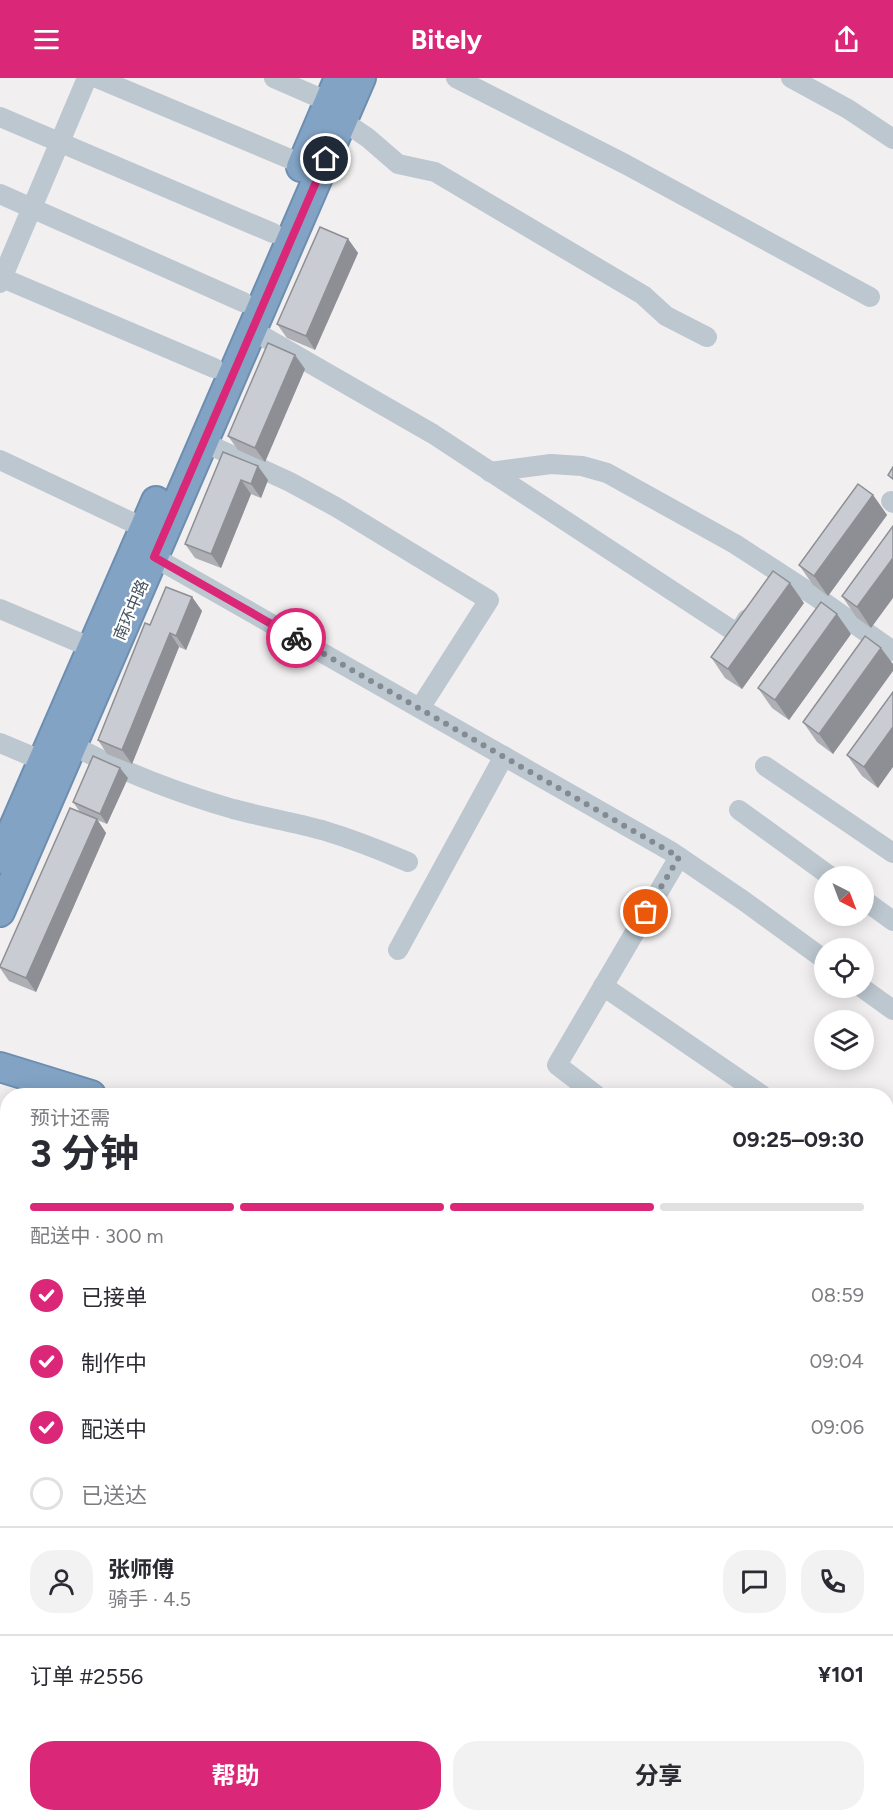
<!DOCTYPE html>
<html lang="zh">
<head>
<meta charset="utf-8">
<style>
	:root { --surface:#fff; --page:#f2f2f3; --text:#2b2b33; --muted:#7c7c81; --line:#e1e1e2; --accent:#db2777 }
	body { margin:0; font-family:Figtree,"Noto Sans SC",sans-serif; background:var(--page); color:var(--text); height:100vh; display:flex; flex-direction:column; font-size:22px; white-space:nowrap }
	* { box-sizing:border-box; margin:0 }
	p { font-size:20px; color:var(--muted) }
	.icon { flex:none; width:33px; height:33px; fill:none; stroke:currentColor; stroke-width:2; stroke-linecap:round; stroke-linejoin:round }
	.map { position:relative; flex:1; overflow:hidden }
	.sheet { position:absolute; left:0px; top:1010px; width:894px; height:734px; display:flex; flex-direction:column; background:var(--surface); border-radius:24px 24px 0 0; box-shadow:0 3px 15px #0003 }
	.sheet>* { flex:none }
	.needle { width:39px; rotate:138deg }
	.controls { position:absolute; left:814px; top:788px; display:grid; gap:12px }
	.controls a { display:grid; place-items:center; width:60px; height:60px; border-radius:50%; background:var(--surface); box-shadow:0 3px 15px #0003; font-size:30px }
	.pin { position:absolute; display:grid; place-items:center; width:51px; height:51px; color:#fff; margin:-26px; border:3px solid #fff; border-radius:50%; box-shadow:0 2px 6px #0007 }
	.courier { position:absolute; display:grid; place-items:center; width:60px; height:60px; margin:-30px; border:4px solid #db2777; border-radius:50%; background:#fff; color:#222; box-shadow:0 2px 8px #0007 }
	.overview em { font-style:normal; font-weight:700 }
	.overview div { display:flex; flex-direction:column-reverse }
	.overview { display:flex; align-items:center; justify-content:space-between; height:102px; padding:0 30px }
	h1 { font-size:39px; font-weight:700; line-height:45px }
	.bar { display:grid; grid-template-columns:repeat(4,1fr); gap:9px 6px; align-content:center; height:72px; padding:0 30px }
	.bar i { height:8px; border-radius:4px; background:var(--line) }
	.bar .active { background:var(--accent) }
	.bar p { grid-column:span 4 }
	.line { display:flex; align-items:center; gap:15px; padding:0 30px; border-top:2px solid var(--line) }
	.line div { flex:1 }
	.round { display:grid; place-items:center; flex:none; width:63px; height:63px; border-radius:24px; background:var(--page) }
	ol { padding:0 30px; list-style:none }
	li { display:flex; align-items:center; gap:18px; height:66px }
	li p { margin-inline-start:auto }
	li .icon { padding:6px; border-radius:50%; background:var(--accent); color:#fff; stroke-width:4 }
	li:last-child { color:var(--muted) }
	li i { width:33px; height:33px; border:3px solid var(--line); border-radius:50% }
	.primary-button { display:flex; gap:12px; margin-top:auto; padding:12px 30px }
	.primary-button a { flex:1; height:69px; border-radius:24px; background:var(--accent); color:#fff; font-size:24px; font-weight:700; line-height:69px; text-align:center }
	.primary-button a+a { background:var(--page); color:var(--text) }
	header { display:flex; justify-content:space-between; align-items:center; height:78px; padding:0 30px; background:var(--accent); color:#fff; font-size:27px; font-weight:700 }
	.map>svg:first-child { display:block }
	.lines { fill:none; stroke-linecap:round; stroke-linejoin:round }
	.highway-casing { stroke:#6d8eb0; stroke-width:32 }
	.minor { stroke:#bcc7d0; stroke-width:20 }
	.highway { stroke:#82a3c4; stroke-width:28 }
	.rail { stroke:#b1b5bb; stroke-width:4 }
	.wall { fill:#adafb5 }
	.shaded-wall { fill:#8d8f94 }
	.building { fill:#c9ccd3; stroke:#8d8f94; stroke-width:1.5 }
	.done { stroke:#828a92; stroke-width:6; stroke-dasharray:0 10.8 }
	.route { stroke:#db2777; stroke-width:8 }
	.labels { text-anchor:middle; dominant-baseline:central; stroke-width:4.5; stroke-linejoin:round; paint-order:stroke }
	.street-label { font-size:16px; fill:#45535f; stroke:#fff }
</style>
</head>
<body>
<header><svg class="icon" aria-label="menu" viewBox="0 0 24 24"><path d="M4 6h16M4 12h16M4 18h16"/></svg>Bitely<svg class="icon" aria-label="share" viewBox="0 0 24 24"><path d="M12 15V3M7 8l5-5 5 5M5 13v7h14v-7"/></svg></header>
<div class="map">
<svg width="893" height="1742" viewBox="0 0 893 1742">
	<rect width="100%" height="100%" fill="#f2eff0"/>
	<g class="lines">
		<g class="highway-casing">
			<g id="highway">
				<path d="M301,89L339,0"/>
				<path d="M0,781L156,423"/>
				<path d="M0,834L361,0"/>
				<path d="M0,989L91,1017"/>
				<path d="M886,1285L893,1287"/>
			</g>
		</g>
		<g class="minor">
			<path d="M97,0L302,86"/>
			<path d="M274,0L329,24"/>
			<path d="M456,0L625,86L870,219"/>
			<path d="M791,0L848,31L893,61"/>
			<path d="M0,39L273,155"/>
			<path d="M343,43L368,60L398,86L435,94L643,217L666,238L707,259"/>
			<path d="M0,116L243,224"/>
			<path d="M0,199L214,290"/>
			<path d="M0,205L87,0"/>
			<path d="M252,252L433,356L738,556L747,541"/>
			<path d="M203,364L290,404L336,429L489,522L420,630"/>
			<path d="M0,382L144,450"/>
			<path d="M490,394L551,386L582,388L607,395L735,466L815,518L893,573"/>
			<path d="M891,423L893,425"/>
			<path d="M154,479L672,774L744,823L825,882"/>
			<path d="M0,531L92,570"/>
			<path d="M0,665L43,683"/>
			<path d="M72,667C123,694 178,715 233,731C263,739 293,744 322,752C352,761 380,772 408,784"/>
			<path d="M765,688L893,775"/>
			<path d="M739,732L830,798"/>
			<path d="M864,822L893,843"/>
			<path d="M398,872L504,678"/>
			<path d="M603,908L762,1017"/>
			<path d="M861,909L893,932"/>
			<path d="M596,1017L557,987L679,779"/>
			<path d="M886,1087L893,1079"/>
			<path d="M886,1217L893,1209"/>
			<path d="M886,1657L893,1661"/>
			<path d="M693,1736L705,1742"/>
			<path d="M722,1742L726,1736"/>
		</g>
		<use href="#highway" class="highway"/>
		<g class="rail">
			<path d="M0,1496L8,1500"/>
			<path d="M0,1507L8,1511"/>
			<path d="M392,1736L403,1742"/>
			<path d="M411,1736L422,1742"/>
		</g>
	</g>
	<g class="wall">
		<path d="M348,161L358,175L315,272L287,260L277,246Z"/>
		<path d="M305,291L265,384L238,372L228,358Z"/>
		<path d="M223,374L268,402L261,420L251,416L221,490L195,480L185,466Z"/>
		<path d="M873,417L887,437L828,518L813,507L799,487Z"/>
		<path d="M893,448L871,550L856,539L842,518Z"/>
		<path d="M192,519L202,533L186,572L179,569L132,686L107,676L98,662Z"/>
		<path d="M804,525L742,611L725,600L711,579Z"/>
		<path d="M851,556L789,642L772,630L758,610Z"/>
		<path d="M865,558L833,676L817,664L803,644Z"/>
		<path d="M893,614L878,710L862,698L847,677Z"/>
		<path d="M128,700L107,746L97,742L106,755L36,914L9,903L0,890V888L80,734L73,724Z"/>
	</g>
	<g class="shaded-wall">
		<path d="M348,161L358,175L315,272L306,258Z"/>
		<path d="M295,277L305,291L265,384L255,370Z"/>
		<path d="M258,388L268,402L261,420L251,406Z"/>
		<path d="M241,402L251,416L221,490L211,476Z"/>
		<path d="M873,417L887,437L828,518L814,498Z"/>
		<path d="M893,480V520L871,550L857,529Z"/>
		<path d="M790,505L804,525L742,611L728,591Z"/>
		<path d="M192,519L202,533L186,572L176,558Z"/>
		<path d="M837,536L851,556L789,642L775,622Z"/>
		<path d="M170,555L179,569L132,686L122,672Z"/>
		<path d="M881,570L893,586V593L833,676L819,656Z"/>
		<path d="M893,649V689L878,710L864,689Z"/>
		<path d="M120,690L128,700L107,746L100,736Z"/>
		<path d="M97,741L106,755L36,914L26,900Z"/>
		<path d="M893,1130V1156L886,1164V1138Z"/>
	</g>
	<g class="building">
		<path d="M320,149L348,161L306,258L277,246Z"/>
		<path d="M268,265L295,277L255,370L228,358Z"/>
		<path d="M223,374L258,388L251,406L241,402L211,476L185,466Z"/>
		<path d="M893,389V401L888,397Z"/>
		<path d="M858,406L873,417L814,498L799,487Z"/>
		<path d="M893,448V480L857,529L842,518Z"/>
		<path d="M773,493L790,505L728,591L711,579Z"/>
		<path d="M166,509L192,519L176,558L170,555L122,672L98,662L145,545L150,547Z"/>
		<path d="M821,524L837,536L775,622L758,610Z"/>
		<path d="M865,558L881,570L819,656L803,644Z"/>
		<path d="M893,614V649L864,689L847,677Z"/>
		<path d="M93,678L120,690L100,736L73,724Z"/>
		<path d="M70,730L97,741L26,900L0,889V888Z"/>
		<path d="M893,1087V1130L886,1138V1095Z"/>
	</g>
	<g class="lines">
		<path class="done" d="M296,560L679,779L646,834"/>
		<path class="route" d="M296,560L154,479L326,81"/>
	</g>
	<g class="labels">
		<g class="street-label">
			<text transform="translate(131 532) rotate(-67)">南环中路</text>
		</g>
	</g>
</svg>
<div class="controls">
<a><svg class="needle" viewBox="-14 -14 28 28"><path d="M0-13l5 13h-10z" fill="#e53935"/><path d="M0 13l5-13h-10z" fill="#7c7c81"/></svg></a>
<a><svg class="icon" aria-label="locate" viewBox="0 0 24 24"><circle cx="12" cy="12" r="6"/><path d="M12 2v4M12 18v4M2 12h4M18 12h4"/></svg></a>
<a><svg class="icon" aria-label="layers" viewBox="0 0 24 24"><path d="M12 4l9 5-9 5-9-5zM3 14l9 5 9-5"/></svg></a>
</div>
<div class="pin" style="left:646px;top:834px;background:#ea580c"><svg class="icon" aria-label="bag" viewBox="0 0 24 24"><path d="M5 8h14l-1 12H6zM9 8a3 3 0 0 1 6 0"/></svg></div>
<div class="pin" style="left:326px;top:81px;background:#1f2937"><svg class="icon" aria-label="home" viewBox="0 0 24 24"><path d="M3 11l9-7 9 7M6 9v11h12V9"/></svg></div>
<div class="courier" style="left:296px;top:560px"><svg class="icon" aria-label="bike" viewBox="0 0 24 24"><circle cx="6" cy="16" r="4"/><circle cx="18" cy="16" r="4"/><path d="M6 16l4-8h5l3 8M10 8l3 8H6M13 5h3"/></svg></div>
<section class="sheet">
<div class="overview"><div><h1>3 分钟</h1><p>预计还需</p></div><em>09:25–09:30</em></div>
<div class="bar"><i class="active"></i><i class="active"></i><i class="active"></i><i></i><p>配送中 · 300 m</p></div>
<ol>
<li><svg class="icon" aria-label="check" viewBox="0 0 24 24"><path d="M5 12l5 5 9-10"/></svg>已接单<p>08:59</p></li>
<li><svg class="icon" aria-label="check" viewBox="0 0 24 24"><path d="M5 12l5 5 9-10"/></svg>制作中<p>09:04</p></li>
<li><svg class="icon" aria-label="check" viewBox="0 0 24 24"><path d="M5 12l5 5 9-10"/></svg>配送中<p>09:06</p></li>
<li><i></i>已送达</li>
</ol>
<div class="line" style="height:108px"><a class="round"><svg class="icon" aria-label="person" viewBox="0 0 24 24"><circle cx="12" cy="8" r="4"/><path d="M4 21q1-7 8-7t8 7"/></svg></a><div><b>张师傅</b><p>骑手 · 4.5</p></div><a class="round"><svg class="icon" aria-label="chat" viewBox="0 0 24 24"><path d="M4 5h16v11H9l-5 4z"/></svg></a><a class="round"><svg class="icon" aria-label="phone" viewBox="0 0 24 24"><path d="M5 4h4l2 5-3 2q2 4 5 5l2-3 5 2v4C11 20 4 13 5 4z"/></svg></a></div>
<div class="line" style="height:78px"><div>订单 #2556</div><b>¥101</b></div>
<div class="primary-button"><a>帮助</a><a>分享</a></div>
</section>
</div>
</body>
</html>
